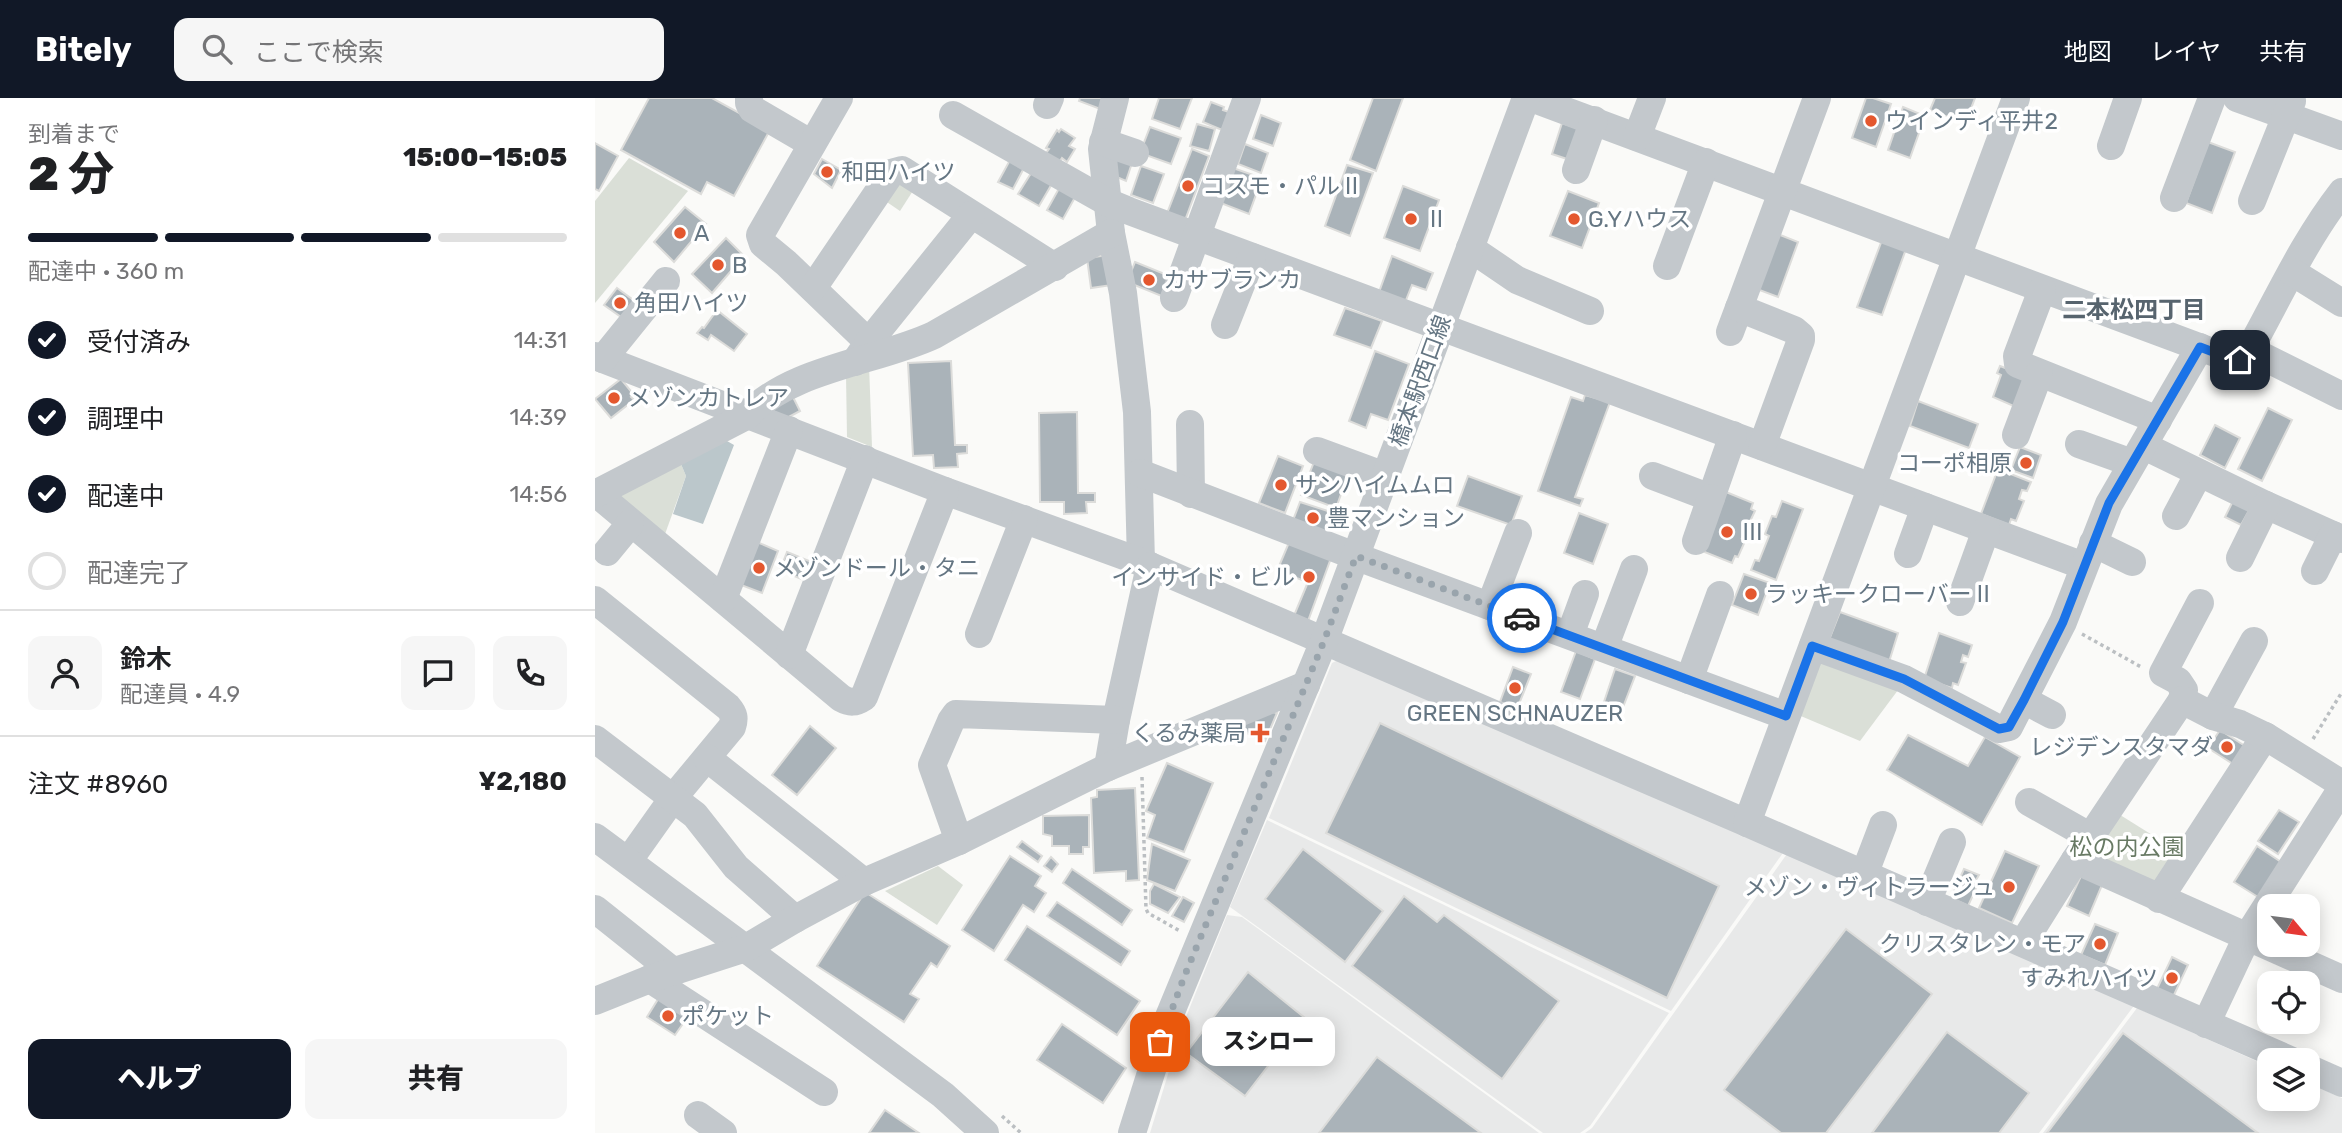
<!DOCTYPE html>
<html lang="ja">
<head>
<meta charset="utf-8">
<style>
	:root { --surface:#fff; --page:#f6f6f6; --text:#202124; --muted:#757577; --line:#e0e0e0; --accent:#111827 }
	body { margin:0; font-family:Rubik,"Noto Sans JP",sans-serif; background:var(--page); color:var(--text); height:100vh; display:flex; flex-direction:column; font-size:26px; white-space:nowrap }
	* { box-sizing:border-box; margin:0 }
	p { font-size:23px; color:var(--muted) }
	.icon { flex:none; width:38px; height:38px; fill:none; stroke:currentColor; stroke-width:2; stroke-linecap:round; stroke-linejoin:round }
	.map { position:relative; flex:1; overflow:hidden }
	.details { display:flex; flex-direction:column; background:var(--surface); width:595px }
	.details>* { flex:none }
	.needle { width:46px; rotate:119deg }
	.tools { position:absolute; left:1662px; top:796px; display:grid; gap:14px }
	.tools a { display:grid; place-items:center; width:63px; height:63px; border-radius:14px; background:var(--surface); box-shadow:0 4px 18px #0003; font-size:35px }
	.pin { position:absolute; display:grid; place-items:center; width:60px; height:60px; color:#fff; margin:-30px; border-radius:14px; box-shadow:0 4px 10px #0006 }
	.courier { position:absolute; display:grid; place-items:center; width:70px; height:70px; margin:-35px; border:5px solid #1a73e8; border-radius:50%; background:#fff; color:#222; box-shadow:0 2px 9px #0007 }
	.bubble { position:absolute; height:49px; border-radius:14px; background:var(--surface); box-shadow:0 4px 18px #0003; font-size:23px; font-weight:800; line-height:49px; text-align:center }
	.head em { font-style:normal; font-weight:800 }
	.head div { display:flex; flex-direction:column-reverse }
	.head { display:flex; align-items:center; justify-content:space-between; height:119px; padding:0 28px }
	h1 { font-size:46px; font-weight:800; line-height:52px }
	.bar { display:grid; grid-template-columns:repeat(4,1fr); gap:10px 7px; align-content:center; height:84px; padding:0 28px }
	.bar i { height:9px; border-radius:5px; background:var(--line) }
	.bar .current { background:var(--accent) }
	.bar p { grid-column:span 4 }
	.line { display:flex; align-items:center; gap:18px; padding:0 28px; border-top:2px solid var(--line) }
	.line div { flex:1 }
	.round { display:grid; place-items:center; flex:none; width:74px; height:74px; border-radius:14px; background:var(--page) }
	ol { padding:0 28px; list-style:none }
	li { display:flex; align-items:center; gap:21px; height:77px }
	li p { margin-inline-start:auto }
	li .icon { padding:7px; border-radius:50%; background:var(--accent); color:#fff; stroke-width:4 }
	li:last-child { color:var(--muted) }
	li i { width:38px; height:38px; border:4px solid var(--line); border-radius:50% }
	.cta { display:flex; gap:14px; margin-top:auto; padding:14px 28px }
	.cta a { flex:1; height:80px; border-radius:14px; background:var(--accent); color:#fff; font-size:28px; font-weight:800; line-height:80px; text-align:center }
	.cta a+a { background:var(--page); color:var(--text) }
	header { display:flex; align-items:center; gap:42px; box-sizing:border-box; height:98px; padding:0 35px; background:var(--accent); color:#fff }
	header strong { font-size:33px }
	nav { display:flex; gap:38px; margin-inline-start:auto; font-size:24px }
	.search { width:490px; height:63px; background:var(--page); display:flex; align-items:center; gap:18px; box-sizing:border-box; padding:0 24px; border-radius:14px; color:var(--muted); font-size:26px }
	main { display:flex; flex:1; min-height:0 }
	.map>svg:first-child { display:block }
	.built { fill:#e8e9e9 }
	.green { fill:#dadfd7 }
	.water { fill:#bbc7cb }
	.building { fill:#aab3b9; stroke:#dcdcda; stroke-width:2 }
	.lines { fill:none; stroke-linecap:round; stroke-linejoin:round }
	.path { stroke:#bbbfc2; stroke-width:3.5; stroke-dasharray:3.5 3.5; stroke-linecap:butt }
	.minor { stroke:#c3c8cc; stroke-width:28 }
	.done { stroke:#99a4ac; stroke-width:7; stroke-dasharray:0 12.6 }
	.route { stroke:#1a73e8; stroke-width:9 }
	.poi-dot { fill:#e4572e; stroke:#fff; stroke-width:2.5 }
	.labels { text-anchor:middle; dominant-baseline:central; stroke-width:7; stroke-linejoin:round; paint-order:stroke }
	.poi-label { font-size:23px; fill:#657683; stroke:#fff; text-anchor:start }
	.street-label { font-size:23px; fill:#657683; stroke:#fff }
	.park-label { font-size:23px; fill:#687a64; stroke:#fff }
	.neighbourhood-label { font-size:24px; font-weight:bold; fill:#57646e; stroke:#fff }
</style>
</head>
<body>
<header>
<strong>Bitely</strong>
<div class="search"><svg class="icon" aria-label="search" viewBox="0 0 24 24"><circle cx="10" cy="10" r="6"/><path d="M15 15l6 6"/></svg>ここで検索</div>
<nav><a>地図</a><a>レイヤ</a><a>共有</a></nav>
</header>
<main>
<section class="details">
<div class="head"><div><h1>2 分</h1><p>到着まで</p></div><em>15:00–15:05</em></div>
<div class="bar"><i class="current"></i><i class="current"></i><i class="current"></i><i></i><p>配達中 · 360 m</p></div>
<ol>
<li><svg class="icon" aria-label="check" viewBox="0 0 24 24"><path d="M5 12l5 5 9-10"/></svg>受付済み<p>14:31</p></li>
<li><svg class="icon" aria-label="check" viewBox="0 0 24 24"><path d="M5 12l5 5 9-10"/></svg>調理中<p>14:39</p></li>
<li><svg class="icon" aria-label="check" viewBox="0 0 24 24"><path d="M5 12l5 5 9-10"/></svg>配達中<p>14:56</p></li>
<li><i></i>配達完了</li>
</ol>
<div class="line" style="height:126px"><a class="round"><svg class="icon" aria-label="person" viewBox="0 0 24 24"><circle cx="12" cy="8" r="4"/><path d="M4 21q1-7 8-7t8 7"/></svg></a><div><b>鈴木</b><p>配達員 · 4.9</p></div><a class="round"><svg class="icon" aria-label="chat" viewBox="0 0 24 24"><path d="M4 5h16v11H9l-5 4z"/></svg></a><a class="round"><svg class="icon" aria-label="phone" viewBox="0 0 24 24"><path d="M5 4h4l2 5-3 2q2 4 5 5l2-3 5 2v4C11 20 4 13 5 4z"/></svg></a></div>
<div class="line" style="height:91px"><div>注文 #8960</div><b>¥2,180</b></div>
<div class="cta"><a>ヘルプ</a><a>共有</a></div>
</section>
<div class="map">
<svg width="1747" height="1035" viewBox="0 0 1747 1035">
	<rect width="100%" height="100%" fill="#fafaf8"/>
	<g class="built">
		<path d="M747,560L1190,752L1076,913L674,720L737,565Z"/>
		<path d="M672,722L1074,915L995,1028L985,1035H948L635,809Z"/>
		<path d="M1194,753L1541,905L1444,1035H990L997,1030Z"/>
		<path d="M632,817L647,819L944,1035H555L589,924Z"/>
		<path d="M1542,910L1675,969V1001H1713V985L1747,1000V1035H1448Z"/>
	</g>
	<g class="green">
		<path d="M34,60L93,93L0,205V103Z"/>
		<path d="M297,84L321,88L305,113L286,100Z"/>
		<path d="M274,266L277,349L252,339L251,277Z"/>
		<path d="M81,354L91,378L65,450L1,395Z"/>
		<path d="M1225,558L1306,588L1265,643L1201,616Z"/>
		<path d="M1522,715L1586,755L1564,788L1496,757Z"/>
		<path d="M343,768L368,787L342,827L290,793Z"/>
	</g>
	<path class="water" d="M118,335L139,347L108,426L78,416L91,378L81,354Z"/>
	<g class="building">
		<path d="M54,0H117L175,32L139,98L112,84L106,96L26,52Z"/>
		<path d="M485,0H512L508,12L484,3Z"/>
		<path d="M564,0H597L585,31L557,21Z"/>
		<path d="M778,0H808L781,73L755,62Z"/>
		<path d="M1271,0H1278L1296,6L1281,49L1257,40Z"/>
		<path d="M1340,0H1380L1370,26L1335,12Z"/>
		<path d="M616,4L629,9L628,12L634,14L627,32L608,24Z"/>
		<path d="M1308,9L1330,18L1315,60L1293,52Z"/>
		<path d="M666,17L686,25L678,48L658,41Z"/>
		<path d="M967,25L988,32L978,63L957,56Z"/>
		<path d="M602,26L620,31L614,53L595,48Z"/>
		<path d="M555,29L586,40L576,66L545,55Z"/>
		<path d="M466,31L480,40L474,48L480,51L472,64L467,60L463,66L449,58L454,51L451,50L462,32L464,34Z"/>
		<path d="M1613,44L1640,54L1617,115L1591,105Z"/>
		<path d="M0,45L23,58L4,93L0,91Z"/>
		<path d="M650,46L673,55L666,75L643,66Z"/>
		<path d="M597,51L614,58L589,125L571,118Z"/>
		<path d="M520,56L538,62L531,83L517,77Z"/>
		<path d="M227,61L246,72L237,90L219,76Z"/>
		<path d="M415,62L429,70L418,91L403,84Z"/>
		<path d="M752,67L778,75L755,138L730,128Z"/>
		<path d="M546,68L569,76L558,105L536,97Z"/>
		<path d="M635,69L667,80L654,116L623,104Z"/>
		<path d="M438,72L458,84L444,108L423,96Z"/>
		<path d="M467,85L483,94L468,121L452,112Z"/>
		<path d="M808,88L844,102L825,153L789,140Z"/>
		<path d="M973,93L1004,105L987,150L955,138Z"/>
		<path d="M90,109L111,126L79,164L59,144Z"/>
		<path d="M1180,135L1203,144L1183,199L1159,190Z"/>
		<path d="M131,140L149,158L117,195L97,176Z"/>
		<path d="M1287,142L1311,151L1287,217L1262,209Z"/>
		<path d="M513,157L517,187L496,190L492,160Z"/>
		<path d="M797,158L838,175L831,192L817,187L809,207L783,197Z"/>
		<path d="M540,164L577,179L569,199L532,184Z"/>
		<path d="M22,190L41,204L29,221L9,207Z"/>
		<path d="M750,210L787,223L776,250L739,237Z"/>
		<path d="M122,212L152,236L139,253L116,237L113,242L102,235L107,229L109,230Z"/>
		<path d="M780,253L814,266L793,322L776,316L771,330L754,323Z"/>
		<path d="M356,263L360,347H372V355L362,356L363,369L339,370L338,357L318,358L313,265Z"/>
		<path d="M1405,268L1434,279L1423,310L1398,299L1406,277L1402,275Z"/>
		<path d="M26,281L39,297L36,299L39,302L16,320L0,301Z"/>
		<path d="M197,297L205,313L190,321L173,309Z"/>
		<path d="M990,297L1015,304L980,399L988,401L985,408L943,393L976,299L988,303Z"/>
		<path d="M1323,303L1383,326L1374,350L1315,328Z"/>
		<path d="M1673,310L1697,322L1667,383L1643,371Z"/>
		<path d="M482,314L483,395H500V404H491L492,415L469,416V404H445L444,315Z"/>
		<path d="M1620,327L1645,340L1630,370L1605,357Z"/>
		<path d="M1425,349L1446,357L1438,380L1416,372Z"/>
		<path d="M683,358L708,368L690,415L664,405Z"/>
		<path d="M719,364L753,377L741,410L706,397Z"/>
		<path d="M1403,371L1436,384L1432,393L1427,392L1424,401L1429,403L1421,423L1416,421L1414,427L1386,416Z"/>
		<path d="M873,378L927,398L916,427L862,408Z"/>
		<path d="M1131,394L1158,405L1156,411L1160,413L1147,440L1151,441L1143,459L1140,458L1137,465L1107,453Z"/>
		<path d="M1187,403L1208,411L1181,482L1156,472L1160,462L1164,463L1174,438L1170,436L1177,418L1181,419Z"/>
		<path d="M1638,403L1655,411L1646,427L1630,419Z"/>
		<path d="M705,404L739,415L731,437L697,425Z"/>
		<path d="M984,415L1013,426L998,466L969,455Z"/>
		<path d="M695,442L736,460L713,523L698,520L713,484L682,473Z"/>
		<path d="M162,444L183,453L167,495L146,487Z"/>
		<path d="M192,454L219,465L211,483L185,472Z"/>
		<path d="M1149,476L1175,485L1163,517L1137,507Z"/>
		<path d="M1245,514L1303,535L1294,564L1234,542Z"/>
		<path d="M1344,535L1377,547L1373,559L1368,557L1366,564L1371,565L1363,587L1358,585L1357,590L1329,581Z"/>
		<path d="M981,553L1000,561L985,601L966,594Z"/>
		<path d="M918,569L936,576L922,611L905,604Z"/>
		<path d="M1020,571L1040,578L1025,617L1007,610Z"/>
		<path d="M668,612L682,615L670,643L647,633L653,619Z"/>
		<path d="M785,625L1124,788L1072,900L731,735Z"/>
		<path d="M215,628L241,650L202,697L177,677Z"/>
		<path d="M1625,632L1650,648L1638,666L1613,650Z"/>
		<path d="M1313,637L1373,668L1390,639L1425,659L1387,727L1292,672Z"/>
		<path d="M572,665L618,685L589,754L552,740L560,717L551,713Z"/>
		<path d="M540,690L544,782L531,783V773L499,775L496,700L502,699V692Z"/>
		<path d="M1684,712L1704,724L1683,756L1663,743Z"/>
		<path d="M494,717V749H488V756H474V748H457V738L448,736V718Z"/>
		<path d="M427,743L447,758L443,764L422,749Z"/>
		<path d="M557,746L595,762L580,793L552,782Z"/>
		<path d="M1662,748L1686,764L1663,799L1639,784Z"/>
		<path d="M708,751L788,813L750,864L670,801Z"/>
		<path d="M1410,753L1444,768L1417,825L1384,810Z"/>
		<path d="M415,758L446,778L440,788L451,795L439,814L428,807L399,853L367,832Z"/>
		<path d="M456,759L463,766L457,774L449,768Z"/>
		<path d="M477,771L537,812L527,827L468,785Z"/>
		<path d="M1369,771L1384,777L1381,782L1384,784L1373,808L1356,800Z"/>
		<path d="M1486,778L1507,787L1494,818L1472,808Z"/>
		<path d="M559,786L585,799L573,815L555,806V793Z"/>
		<path d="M270,794L355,848L342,869L336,865L315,896L324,901L309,924L222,868Z"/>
		<path d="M809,798L842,824L849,817L964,903L907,981L757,868Z"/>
		<path d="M588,799L599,805L589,824L577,818Z"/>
		<path d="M462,804L535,853L526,867L452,818Z"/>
		<path d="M1500,826L1523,835L1510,867L1486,857Z"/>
		<path d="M432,828L545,903L522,937L410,862Z"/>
		<path d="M1251,831L1337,896L1231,1035H1186L1129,992Z"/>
		<path d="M1577,859L1593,867L1578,899L1561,893Z"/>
		<path d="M653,874L710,920L650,998L591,955Z"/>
		<path d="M65,898L94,917L80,937L52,919Z"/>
		<path d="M467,926L531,970L508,1005L442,962Z"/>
		<path d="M1352,934L1434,995L1404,1035H1277Z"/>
		<path d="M1528,935L1663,1035H1452Z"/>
		<path d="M782,959L886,1035H724Z"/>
		<path d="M290,1012L324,1035H274Z"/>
	</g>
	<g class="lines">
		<g class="path">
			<path d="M1487,536L1548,570"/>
			<path d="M1718,641L1747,594"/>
			<path d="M547,679L551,811L553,815L585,833"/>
			<path d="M407,1018L426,1035"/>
		</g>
		<g class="minor">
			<path d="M154,0V5L157,11L217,46"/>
			<path d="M244,0L165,137L168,146L191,165L268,239L273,245L260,264"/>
			<path d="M520,0L507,51L516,135L528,195L542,314L546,464"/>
			<path d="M936,0L1639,262H1645L1651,258C1682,203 1708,144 1747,94"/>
			<path d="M1642,0L1747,38"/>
			<path d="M452,7L455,0"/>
			<path d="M358,17L512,104L534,113L1489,468"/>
			<path d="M1042,39L1057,0"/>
			<path d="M508,44L540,55"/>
			<path d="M1516,48L1533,0"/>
			<path d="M981,72L999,22"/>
			<path d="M1579,100L1617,0"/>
			<path d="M1657,103L1697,3"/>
			<path d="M875,150L922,182L995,213"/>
			<path d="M1072,168L1111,64"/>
			<path d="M1697,174L1747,205"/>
			<path d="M218,190L296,75L307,72L460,169"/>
			<path d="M1447,192L1422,258L1423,266L1563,322"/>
			<path d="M579,200L652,0"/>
			<path d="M630,227L657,159"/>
			<path d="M1135,234L1144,210"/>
			<path d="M273,245L376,117"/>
			<path d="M1655,252L1747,298"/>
			<path d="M0,258L350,393L546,464L1152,725L1695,962"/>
			<path d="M8,261L71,183"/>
			<path d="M595,326L596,396"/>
			<path d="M1421,337L1444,276"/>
			<path d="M1484,346L1537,365"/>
			<path d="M1167,348L1206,242V238L1199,232L1144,210L1222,0"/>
			<path d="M1549,348L1671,407L1747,441"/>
			<path d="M722,353L790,378"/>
			<path d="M545,375L773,463L1191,618"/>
			<path d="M1058,378L1116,400L1138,337"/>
			<path d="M1,395L246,600C255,605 260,605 269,599L350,393"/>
			<path d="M0,396L153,317C194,271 284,263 339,237L516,135"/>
			<path d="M1581,418L1604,375"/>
			<path d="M1101,443L1116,400"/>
			<path d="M1498,445L1537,464"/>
			<path d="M12,454L35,426"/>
			<path d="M1313,456L1330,409"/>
			<path d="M1645,460L1671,407"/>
			<path d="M1720,473L1738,437"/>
			<path d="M128,501L194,332"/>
			<path d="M0,502L133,609C139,616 140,620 137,629L78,700L34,762"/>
			<path d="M1365,504L1391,432"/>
			<path d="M895,508L923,435"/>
			<path d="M384,536L429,421"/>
			<path d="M975,537L990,496"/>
			<path d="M1218,548L1309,581L1404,631L1414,629L1468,524L1514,406L1605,249"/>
			<path d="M1009,550L1039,471"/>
			<path d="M194,557L270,361"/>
			<path d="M1094,582L1125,497"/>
			<path d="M1429,602L1457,617"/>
			<path d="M1587,602L1589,592L1583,583L1568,575L1605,505"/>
			<path d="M1618,618L1659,543"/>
			<path d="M0,641L100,717L141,769L200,821"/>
			<path d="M112,660L269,784"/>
			<path d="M513,669L521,622L555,468"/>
			<path d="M1434,704L1496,739"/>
			<path d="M1152,725L1421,0"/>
			<path d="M0,739L348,997L390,1035"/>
			<path d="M364,743L337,667L356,623L361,616L521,622"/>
			<path d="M1480,762L1747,881"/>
			<path d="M1269,777L1288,727"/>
			<path d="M1564,801L1670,638"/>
			<path d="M1332,804L1357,744"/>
			<path d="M0,811L79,874"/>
			<path d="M1428,845L1480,762L1587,602L1618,618L1645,626L1670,638L1747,686"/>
			<path d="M55,881L229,994"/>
			<path d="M0,903L55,881L151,850L200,821L269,784L364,743L513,669L711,587"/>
			<path d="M1611,926L1652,839L1747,690"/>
			<path d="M1713,970L1747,985"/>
			<path d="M103,1017L128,1035"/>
			<path d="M537,1035L573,921L729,543L931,0"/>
		</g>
	</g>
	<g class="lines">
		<path class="done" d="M565,944L589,879L729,543L761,458L927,520"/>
		<path class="route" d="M927,520L1191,618L1217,548L1309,581L1404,631L1414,629L1429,602L1468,524L1514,405L1605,249L1639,262H1645"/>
	</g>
	<g class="poi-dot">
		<circle cx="1276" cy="23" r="7"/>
		<circle cx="232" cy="74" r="7"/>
		<circle cx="593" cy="88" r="7"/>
		<circle cx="816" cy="121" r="7"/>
		<circle cx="979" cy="121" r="7"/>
		<circle cx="85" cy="135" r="7"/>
		<circle cx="123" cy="167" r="7"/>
		<circle cx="554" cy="182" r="7"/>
		<circle cx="25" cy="205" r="7"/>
		<circle cx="19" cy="300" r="7"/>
		<circle cx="1431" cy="365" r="7"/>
		<circle cx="686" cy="387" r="7"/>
		<circle cx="718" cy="420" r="7"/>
		<circle cx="1132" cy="434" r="7"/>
		<circle cx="164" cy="470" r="7"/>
		<circle cx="714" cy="479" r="7"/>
		<circle cx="1156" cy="496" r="7"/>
		<circle cx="920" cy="590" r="7"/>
		<path d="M661.5 624.5h7v7h7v7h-7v7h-7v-7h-7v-7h7z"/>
		<circle cx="1632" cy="649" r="7"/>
		<circle cx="1414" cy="789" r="7"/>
		<circle cx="1505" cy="846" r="7"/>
		<circle cx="1577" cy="880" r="7"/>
		<circle cx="73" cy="918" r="7"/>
	</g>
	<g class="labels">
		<g class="poi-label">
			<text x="1290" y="23">ウインディ平井2</text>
			<text x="246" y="74">和田ハイツ</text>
			<text x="607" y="88">コスモ・パルⅡ</text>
			<text x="830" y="121">Ⅱ</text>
			<text x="993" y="121">G.Yハウス</text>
			<text x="99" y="135">A</text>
			<text x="137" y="167">B</text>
			<text x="568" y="182">カサブランカ</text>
			<text x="39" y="205">角田ハイツ</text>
			<text x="33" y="300">メゾンカトレア</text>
			<text x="1417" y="365" text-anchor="end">コーポ相原</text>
			<text x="700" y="387">サンハイムムロ</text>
			<text x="732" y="420">豊マンション</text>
			<text x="1146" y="434">Ⅲ</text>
			<text x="178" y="470">メゾンドール・タニ</text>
			<text x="700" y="479" text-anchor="end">インサイド・ビル</text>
			<text x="1170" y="496">ラッキークローバーⅡ</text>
			<text x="920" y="615" text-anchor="middle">GREEN SCHNAUZER</text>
			<text x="651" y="635" text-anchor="end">くるみ薬局</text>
			<text x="1618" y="649" text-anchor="end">レジデンスタマダ</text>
			<text x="1400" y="789" text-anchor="end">メゾン・ヴィトラージュ</text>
			<text x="1491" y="846" text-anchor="end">クリスタレン・モア</text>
			<text x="1563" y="880" text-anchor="end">すみれハイツ</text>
			<text x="87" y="918">ポケット</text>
		</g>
		<g class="street-label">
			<text transform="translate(825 283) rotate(-70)">橋本駅西口線</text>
		</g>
		<g class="park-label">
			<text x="1532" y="749">松の内公園</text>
		</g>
		<g class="neighbourhood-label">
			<text x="1539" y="212">二本松四丁目</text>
		</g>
	</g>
</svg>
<div class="tools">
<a><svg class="needle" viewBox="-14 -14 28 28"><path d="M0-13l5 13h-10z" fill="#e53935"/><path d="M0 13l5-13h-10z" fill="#757577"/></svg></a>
<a><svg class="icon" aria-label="locate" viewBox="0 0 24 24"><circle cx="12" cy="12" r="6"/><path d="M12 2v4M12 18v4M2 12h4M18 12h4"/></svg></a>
<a><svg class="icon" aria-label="layers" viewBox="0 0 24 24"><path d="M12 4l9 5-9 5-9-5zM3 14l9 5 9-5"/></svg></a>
</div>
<div class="pin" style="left:565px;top:944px;background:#ea580c"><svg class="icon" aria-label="bag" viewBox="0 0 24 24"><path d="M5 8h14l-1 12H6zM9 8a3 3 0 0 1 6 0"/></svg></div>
<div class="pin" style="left:1645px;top:262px;background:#1f2937"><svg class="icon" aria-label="home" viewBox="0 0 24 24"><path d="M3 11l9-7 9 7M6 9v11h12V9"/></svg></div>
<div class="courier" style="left:927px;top:520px"><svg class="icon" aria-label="car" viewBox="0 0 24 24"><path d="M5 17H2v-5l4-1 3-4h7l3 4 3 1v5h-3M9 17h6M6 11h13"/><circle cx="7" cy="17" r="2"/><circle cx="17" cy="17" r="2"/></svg></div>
<div class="bubble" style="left:607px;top:919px;width:133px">スシロー</div>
</div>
</main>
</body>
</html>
